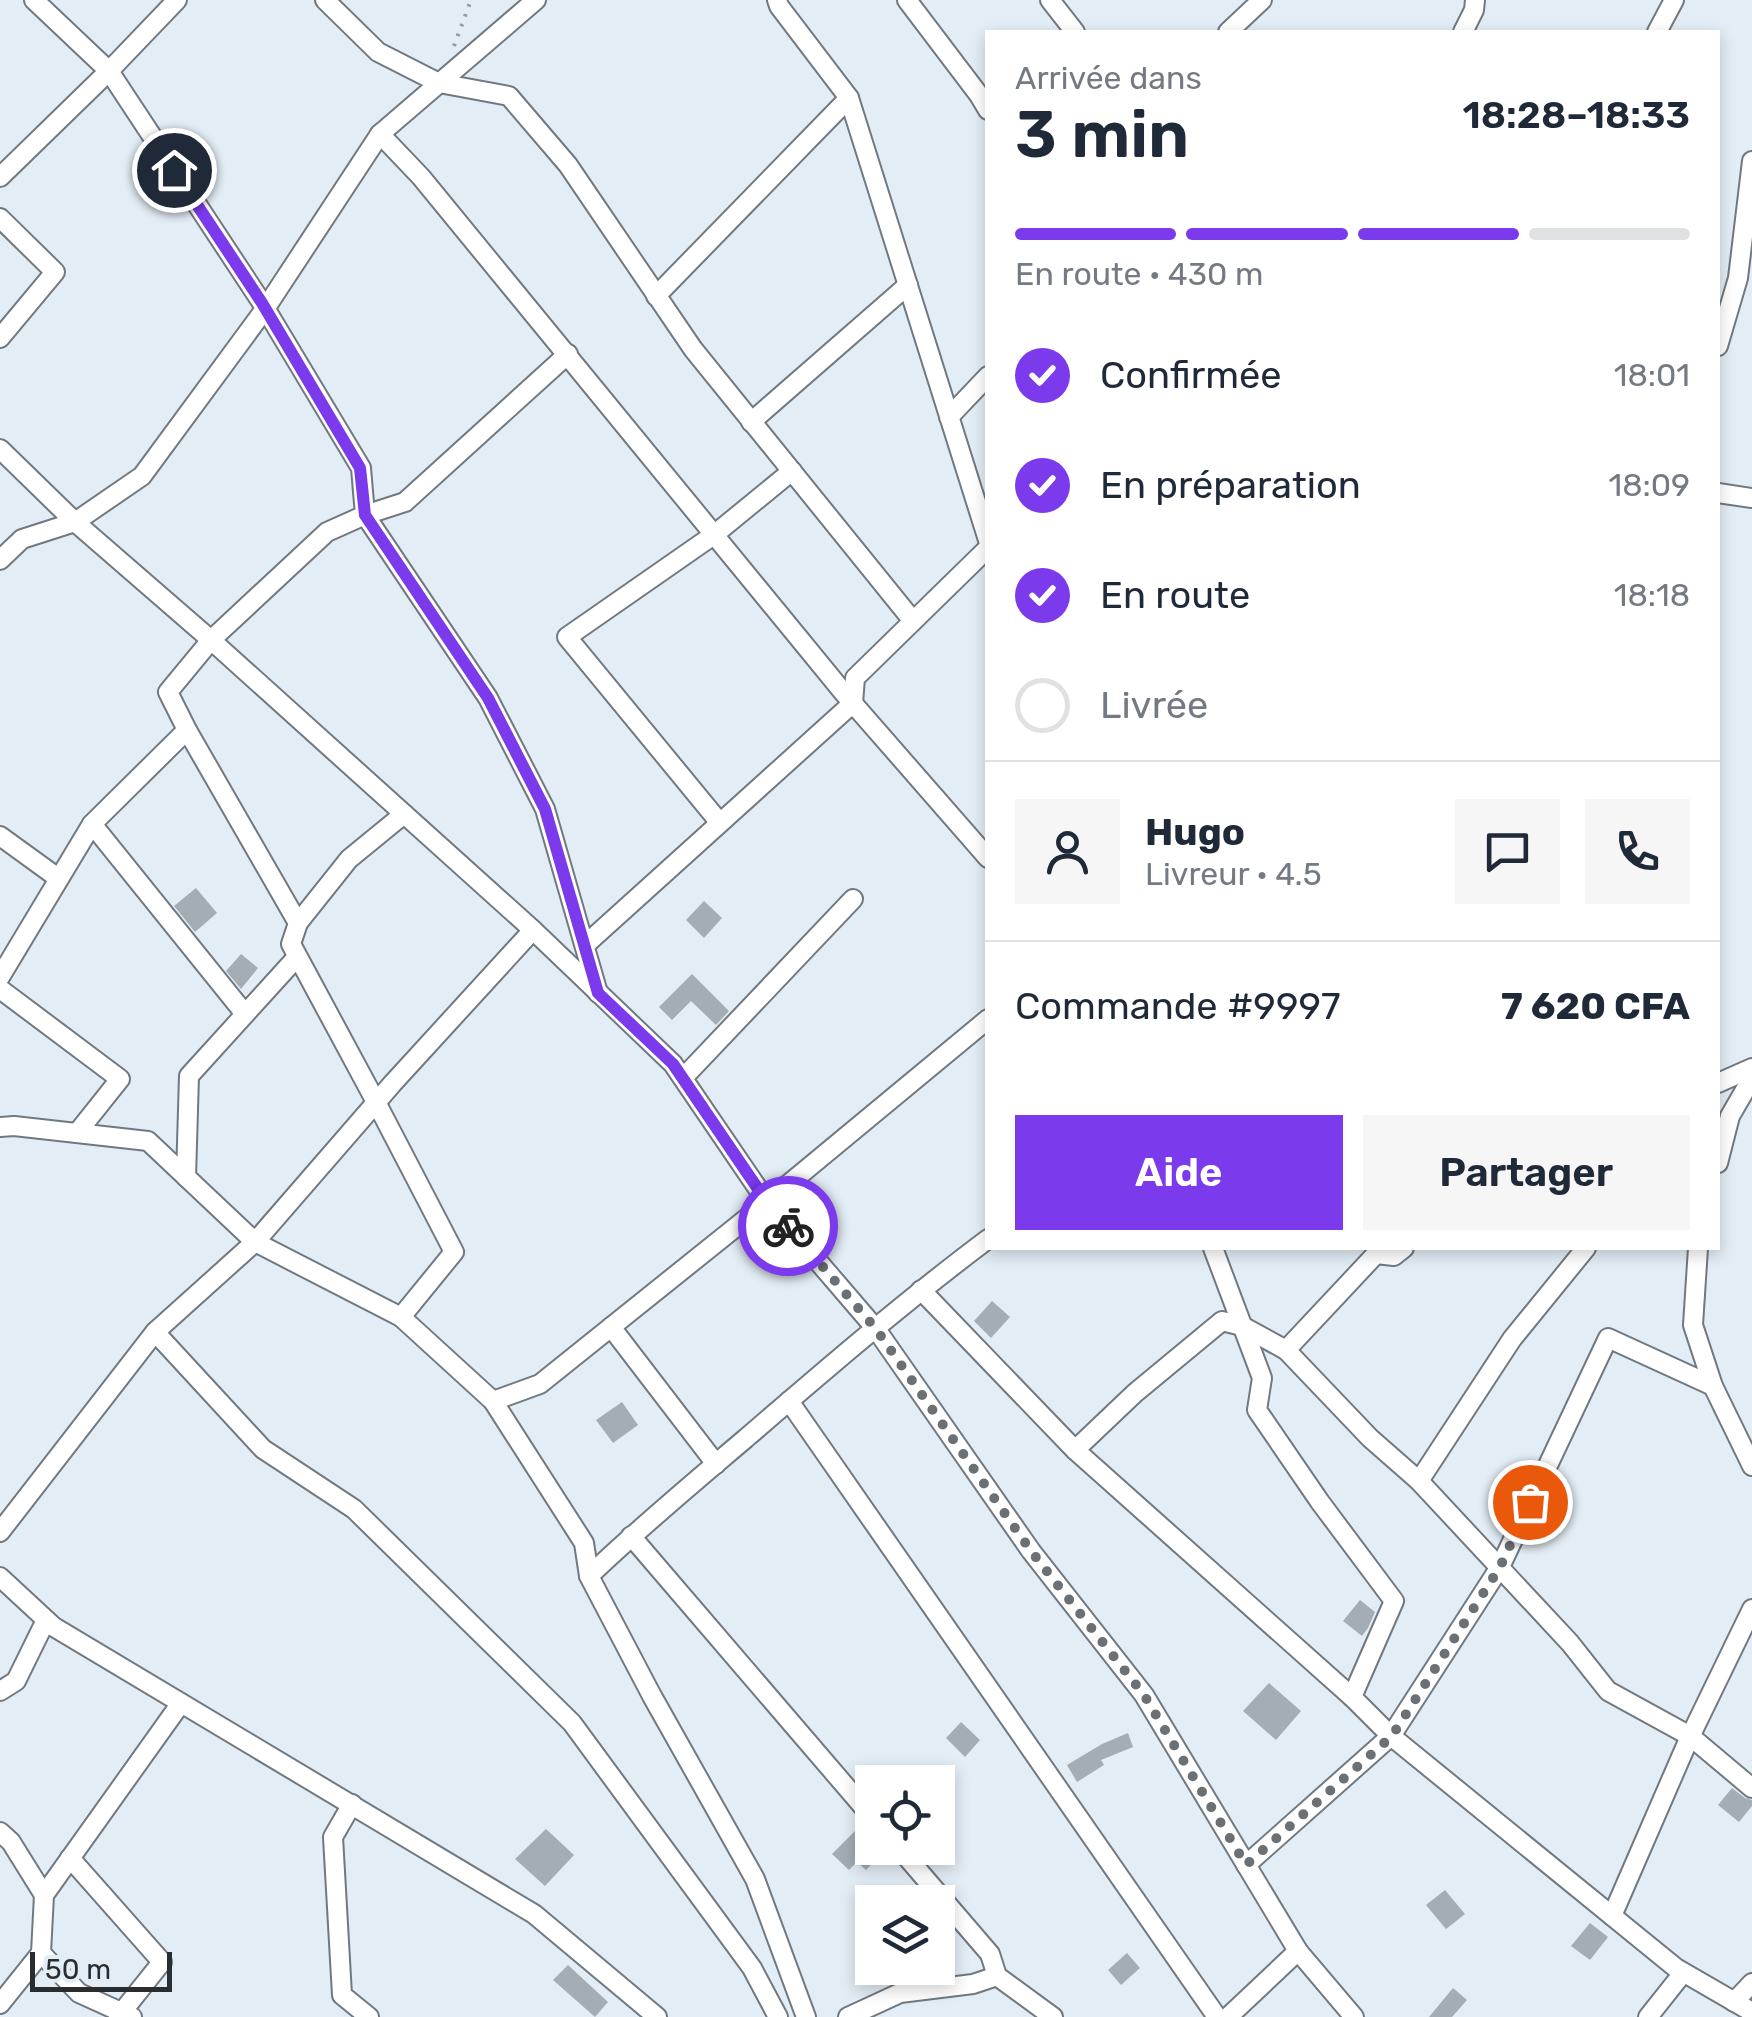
<!DOCTYPE html>
<html lang="fr">
<head>
<meta charset="utf-8">
<style>
	:root { --surface:#fff; --page:#f6f6f7; --text:#1f2937; --muted:#747a83; --line:#e0e1e3; --accent:#7c3aed }
	body { margin:0; font-family:Rubik,sans-serif; background:var(--page); color:var(--text); height:100vh; display:flex; flex-direction:column; font-size:38px; white-space:nowrap }
	* { box-sizing:border-box; margin:0 }
	p { font-size:32px; color:var(--muted) }
	.icon { flex:none; width:55px; height:55px; fill:none; stroke:currentColor; stroke-width:2; stroke-linecap:round; stroke-linejoin:round }
	.map { position:relative; flex:1; overflow:hidden }
	.details { position:absolute; left:985px; top:30px; width:735px; height:1220px; display:flex; flex-direction:column; background:var(--surface); border-radius:0px; box-shadow:0 5px 15px #0003 }
	.details>* { flex:none }
	.buttons { position:absolute; left:855px; top:1765px; display:grid; gap:20px }
	.buttons a { display:grid; place-items:center; width:100px; height:100px; border-radius:0px; background:var(--surface); box-shadow:0 5px 15px #0003; font-size:50px }
	.scale { position:absolute; left:30px; bottom:25px; width:142px; box-sizing:border-box; padding-left:10px; border:5px solid #2a2d30; border-top:0; font-size:28px; line-height:35px; white-space:nowrap; color:#2a2d30; -webkit-text-stroke:8px #e3edf5; paint-order:stroke }
	.pin { position:absolute; display:grid; place-items:center; width:85px; height:85px; color:#fff; margin:-42px; border:5px solid #fff; border-radius:50%; box-shadow:0 2px 10px #0007 }
	.courier { position:absolute; display:grid; place-items:center; width:100px; height:100px; margin:-50px; border:8px solid #7c3aed; border-radius:50%; background:#fff; color:#222; box-shadow:0 2px 12px #0007 }
	.head em { font-style:normal; font-weight:600 }
	.head div { display:flex; flex-direction:column-reverse }
	.head { display:flex; align-items:center; justify-content:space-between; height:170px; padding:0 30px }
	h1 { font-size:65px; font-weight:600; line-height:75px }
	.bar { display:grid; grid-template-columns:repeat(4,1fr); gap:15px 10px; align-content:center; height:120px; padding:0 30px }
	.bar i { height:12px; border-radius:8px; background:var(--line) }
	.bar .selected { background:var(--accent) }
	.bar p { grid-column:span 4 }
	.line { display:flex; align-items:center; gap:25px; padding:0 30px; border-top:2px solid var(--line) }
	.line div { flex:1 }
	.round { display:grid; place-items:center; flex:none; width:105px; height:105px; border-radius:0px; background:var(--page) }
	ol { padding:0 30px; list-style:none }
	li { display:flex; align-items:center; gap:30px; height:110px }
	li p { margin-inline-start:auto }
	li .icon { padding:10px; border-radius:50%; background:var(--accent); color:#fff; stroke-width:4 }
	li:last-child { color:var(--muted) }
	li i { width:55px; height:55px; border:5px solid var(--line); border-radius:50% }
	.cta { display:flex; gap:20px; margin-top:auto; padding:20px 30px }
	.cta a { flex:1; height:115px; border-radius:0px; background:var(--accent); color:#fff; font-size:40px; font-weight:600; line-height:115px; text-align:center }
	.cta a+a { background:var(--page); color:var(--text) }
	.map>svg:first-child { display:block }
	.building { fill:#a4adb4 }
	.lines { fill:none; stroke-linecap:round; stroke-linejoin:round }
	.street-casing { stroke:#717980; stroke-width:22 }
	.path { stroke:#949ba1; stroke-width:4; stroke-dasharray:2.5 8; stroke-linecap:butt }
	.street { stroke:#fff; stroke-width:18 }
	.done { stroke:#6b7075; stroke-width:10; stroke-dasharray:0 18 }
	.route { stroke:#7c3aed; stroke-width:12 }
</style>
</head>
<body>
<div class="map">
<svg width="1752" height="2017" viewBox="0 0 1752 2017">
	<rect width="100%" height="100%" fill="#e3edf5"/>
	<g class="building">
		<path d="M196,888L217,913L195,932L174,906Z"/>
		<path d="M704,901L722,918L704,938L686,920Z"/>
		<path d="M241,954L258,968L241,989L226,971Z"/>
		<path d="M692,974L729,1011L716,1025L691,1001L672,1020L659,1007Z"/>
		<path d="M992,1301L1010,1317L991,1338L974,1321Z"/>
		<path d="M622,1402L638,1425L613,1443L596,1420Z"/>
		<path d="M1360,1600L1375,1612L1368,1628L1362,1636L1343,1621Z"/>
		<path d="M1269,1683L1301,1711L1276,1740L1243,1711Z"/>
		<path d="M961,1722L980,1740L965,1757L946,1738Z"/>
		<path d="M1128,1733L1133,1747L1101,1760L1104,1765L1077,1782L1067,1765L1102,1744Z"/>
		<path d="M1732,1788L1745,1798L1752,1800V1806L1739,1822L1718,1805Z"/>
		<path d="M859,1827L872,1840V1848H880L884,1851L866,1870L857,1862L849,1870L832,1854Z"/>
		<path d="M546,1829L574,1855L545,1886L515,1859Z"/>
		<path d="M1445,1890L1465,1914L1446,1929L1426,1905Z"/>
		<path d="M1590,1923L1608,1937L1590,1960L1571,1946Z"/>
		<path d="M1127,1953L1140,1968L1121,1985L1108,1970Z"/>
		<path d="M568,1965L608,2002L595,2017L553,1980Z"/>
		<path d="M1453,1988L1467,2000L1452,2017H1429Z"/>
	</g>
	<g class="lines">
		<g class="street-casing">
			<g id="street">
				<path d="M34,0L109,71L262,303L361,468L365,515L488,698L545,809L598,993"/>
				<path d="M325,0L378,52L439,83L509,96L568,165L693,349L913,621"/>
				<path d="M777,0L779,6L849,98L988,540"/>
				<path d="M907,0L979,95L988,110"/>
				<path d="M1050,0L1075,32"/>
				<path d="M1228,32L1262,0"/>
				<path d="M1463,32L1474,10L1475,0"/>
				<path d="M1657,32L1674,0"/>
				<path d="M380,134L421,177L843,692L988,858"/>
				<path d="M0,177L109,71L177,0"/>
				<path d="M0,218L55,272L0,338"/>
				<path d="M656,296L849,98"/>
				<path d="M1718,346L1738,278L1752,161"/>
				<path d="M949,417L988,376"/>
				<path d="M751,422L908,285"/>
				<path d="M0,449L75,522L211,640L533,930L673,1064L767,1202L876,1329L1031,1551L1144,1695L1298,1951L1354,2017"/>
				<path d="M1718,493L1752,498"/>
				<path d="M0,560L22,539L75,522L142,476L265,309L380,134L536,0"/>
				<path d="M720,823L567,637L715,534L792,471"/>
				<path d="M92,824L245,1014"/>
				<path d="M0,836L58,878"/>
				<path d="M298,923L349,859L404,814"/>
				<path d="M585,945L853,703L855,678L988,548"/>
				<path d="M0,977L92,824L187,730"/>
				<path d="M0,989L120,1079L77,1133"/>
				<path d="M683,1078L853,899"/>
				<path d="M1718,1083L1752,1068"/>
				<path d="M0,1127L14,1126L148,1141L255,1242L401,1317L493,1401L584,1543L589,1576L652,1696L755,1879L806,2017"/>
				<path d="M1718,1163L1730,1116L1752,1078"/>
				<path d="M186,1177L189,1076L297,957"/>
				<path d="M1213,1248L1262,1378L1257,1410L1320,1502L1394,1601L1352,1697"/>
				<path d="M1698,1248L1693,1325L1713,1386L1752,1466"/>
				<path d="M921,1290L1075,1450L1352,1697L1391,1736L1676,1968L1752,2012"/>
				<path d="M401,1317L454,1252L376,1102L291,944L298,923L187,730L168,692L211,640L327,532L365,515L405,502L568,354"/>
				<path d="M611,1327L716,1464"/>
				<path d="M155,1332L263,1449L354,1509L572,1723L752,1968L778,2017"/>
				<path d="M1286,1350L1370,1438L1419,1481L1570,1643L1608,1691L1690,1736L1752,1788"/>
				<path d="M493,1401L540,1384L767,1202L988,1019"/>
				<path d="M789,1401L1217,2017"/>
				<path d="M1075,1450L1135,1393L1222,1321L1242,1326L1286,1350L1376,1254L1394,1256L1404,1248"/>
				<path d="M1419,1481L1512,1339L1586,1248"/>
				<path d="M0,1532L155,1332L255,1242L393,1083L533,930"/>
				<path d="M631,1536L872,1817"/>
				<path d="M589,1576C639,1528 692,1484 745,1439C824,1371 904,1302 988,1239"/>
				<path d="M0,1577L54,1627L534,1914L657,2017"/>
				<path d="M0,1691L16,1681L46,1620"/>
				<path d="M352,1804L333,1837L342,1995L369,2017"/>
				<path d="M0,1832L11,1842L44,1895"/>
				<path d="M899,1848L990,1954L997,1976L1053,2017"/>
				<path d="M70,1858L162,1962L118,2017"/>
				<path d="M1246,1865L1391,1736L1500,1567L1608,1338L1713,1386"/>
				<path d="M1612,1916L1688,1741L1752,1609"/>
				<path d="M41,1953L79,1993L132,2017"/>
				<path d="M1734,2002L1752,1983"/>
				<path d="M0,2004L41,1953L44,1895L181,1703"/>
				<path d="M848,2017L900,1993L973,1984L997,1976"/>
				<path d="M1228,2017L1298,1951"/>
				<path d="M1648,2017L1683,1973"/>
			</g>
		</g>
		<path class="path" d="M454,46L471,0"/>
		<use href="#street" class="street"/>
	</g>
	<g class="lines">
		<path class="done" d="M788,1226L876,1329L1031,1551L1144,1695L1246,1865L1392,1736L1500,1567L1530,1502"/>
		<path class="route" d="M174,170L262,303L360,468L365,515L488,698L545,809L598,993L673,1064L767,1202L788,1226"/>
	</g>
</svg>
<div class="buttons">
<a><svg class="icon" aria-label="locate" viewBox="0 0 24 24"><circle cx="12" cy="12" r="6"/><path d="M12 2v4M12 18v4M2 12h4M18 12h4"/></svg></a>
<a><svg class="icon" aria-label="layers" viewBox="0 0 24 24"><path d="M12 4l9 5-9 5-9-5zM3 14l9 5 9-5"/></svg></a>
</div>
<div class="scale">50 m</div>
<div class="pin" style="left:1530px;top:1502px;background:#ea580c"><svg class="icon" aria-label="bag" viewBox="0 0 24 24"><path d="M5 8h14l-1 12H6zM9 8a3 3 0 0 1 6 0"/></svg></div>
<div class="pin" style="left:174px;top:170px;background:#1f2937"><svg class="icon" aria-label="home" viewBox="0 0 24 24"><path d="M3 11l9-7 9 7M6 9v11h12V9"/></svg></div>
<div class="courier" style="left:788px;top:1226px"><svg class="icon" aria-label="bike" viewBox="0 0 24 24"><circle cx="6" cy="16" r="4"/><circle cx="18" cy="16" r="4"/><path d="M6 16l4-8h5l3 8M10 8l3 8H6M13 5h3"/></svg></div>
<section class="details">
<div class="head"><div><h1>3 min</h1><p>Arrivée dans</p></div><em>18:28–18:33</em></div>
<div class="bar"><i class="selected"></i><i class="selected"></i><i class="selected"></i><i></i><p>En route · 430 m</p></div>
<ol>
<li><svg class="icon" aria-label="check" viewBox="0 0 24 24"><path d="M5 12l5 5 9-10"/></svg>Confirmée<p>18:01</p></li>
<li><svg class="icon" aria-label="check" viewBox="0 0 24 24"><path d="M5 12l5 5 9-10"/></svg>En préparation<p>18:09</p></li>
<li><svg class="icon" aria-label="check" viewBox="0 0 24 24"><path d="M5 12l5 5 9-10"/></svg>En route<p>18:18</p></li>
<li><i></i>Livrée</li>
</ol>
<div class="line" style="height:180px"><a class="round"><svg class="icon" aria-label="person" viewBox="0 0 24 24"><circle cx="12" cy="8" r="4"/><path d="M4 21q1-7 8-7t8 7"/></svg></a><div><b>Hugo</b><p>Livreur · 4.5</p></div><a class="round"><svg class="icon" aria-label="chat" viewBox="0 0 24 24"><path d="M4 5h16v11H9l-5 4z"/></svg></a><a class="round"><svg class="icon" aria-label="phone" viewBox="0 0 24 24"><path d="M5 4h4l2 5-3 2q2 4 5 5l2-3 5 2v4C11 20 4 13 5 4z"/></svg></a></div>
<div class="line" style="height:130px"><div>Commande #9997</div><b>7 620 CFA</b></div>
<div class="cta"><a>Aide</a><a>Partager</a></div>
</section>
</div>
</body>
</html>
